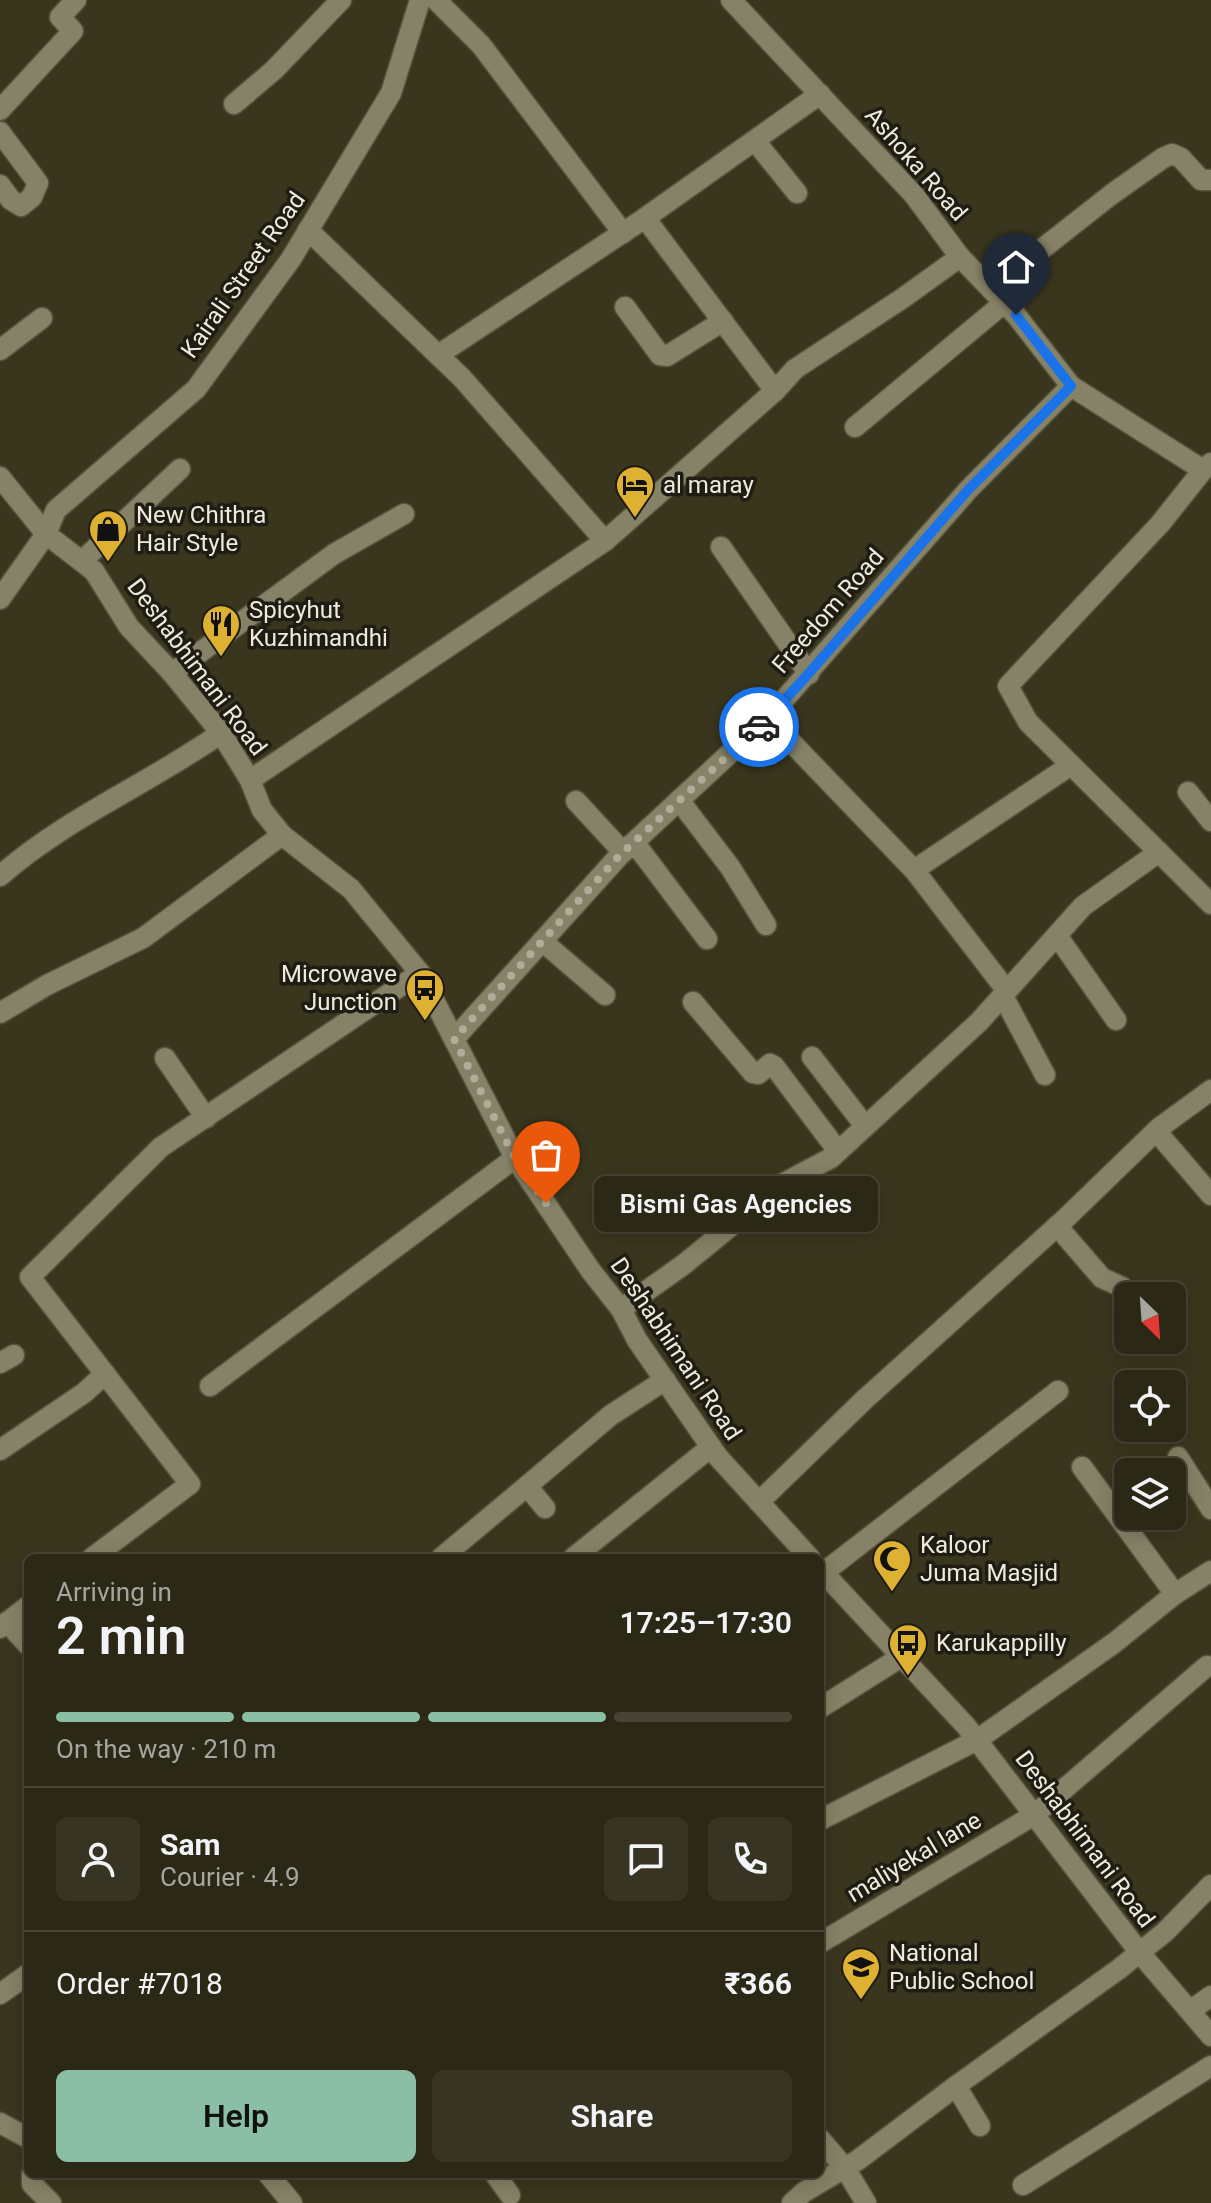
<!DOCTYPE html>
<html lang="en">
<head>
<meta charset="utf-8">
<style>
	:root { --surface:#2c2816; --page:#383423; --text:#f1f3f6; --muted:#a6a6a1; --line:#484435; --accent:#8abfa5 }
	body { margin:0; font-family:Roboto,sans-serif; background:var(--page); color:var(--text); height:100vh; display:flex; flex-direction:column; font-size:30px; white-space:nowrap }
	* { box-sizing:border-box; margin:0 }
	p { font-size:26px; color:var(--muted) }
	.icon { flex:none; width:44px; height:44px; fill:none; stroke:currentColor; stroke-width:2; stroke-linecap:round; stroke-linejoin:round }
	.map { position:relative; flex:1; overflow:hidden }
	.drawer { position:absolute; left:24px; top:1554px; width:800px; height:624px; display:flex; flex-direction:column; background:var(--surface); border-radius:12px; box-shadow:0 4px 20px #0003,0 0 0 2px var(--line) }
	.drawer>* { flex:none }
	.needle { width:52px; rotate:155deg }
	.controls { position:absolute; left:1114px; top:1282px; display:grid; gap:16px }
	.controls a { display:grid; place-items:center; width:72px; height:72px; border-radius:12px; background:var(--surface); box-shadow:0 4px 20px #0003,0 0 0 2px var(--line); font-size:40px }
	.pin { position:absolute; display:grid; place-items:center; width:68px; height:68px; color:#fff; margin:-82px -34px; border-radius:50% 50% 50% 0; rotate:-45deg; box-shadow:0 0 8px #0007 }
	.pin .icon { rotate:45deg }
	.courier { position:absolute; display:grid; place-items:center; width:80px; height:80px; margin:-40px; border:6px solid #1a73e8; border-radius:50%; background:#fff; color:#222; box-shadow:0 2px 10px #0007 }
	.bubble { position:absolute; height:56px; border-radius:12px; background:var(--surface); box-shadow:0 4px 20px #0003,0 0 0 2px var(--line); font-size:26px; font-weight:600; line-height:56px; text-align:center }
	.head em { font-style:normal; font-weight:600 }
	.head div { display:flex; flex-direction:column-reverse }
	.head { display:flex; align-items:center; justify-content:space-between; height:136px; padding:0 32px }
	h1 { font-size:52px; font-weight:600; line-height:60px }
	.bar { display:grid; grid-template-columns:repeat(4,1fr); gap:12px 8px; align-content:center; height:96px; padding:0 32px }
	.bar i { height:10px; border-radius:6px; background:var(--line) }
	.bar .current { background:var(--accent) }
	.bar p { grid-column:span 4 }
	.line { display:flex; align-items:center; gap:20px; padding:0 32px; border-top:2px solid var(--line) }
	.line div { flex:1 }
	.round { display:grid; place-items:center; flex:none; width:84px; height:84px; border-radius:12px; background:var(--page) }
	.button { display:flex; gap:16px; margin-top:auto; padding:16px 32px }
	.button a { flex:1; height:92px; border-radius:12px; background:var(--accent); color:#111; font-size:32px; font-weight:600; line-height:92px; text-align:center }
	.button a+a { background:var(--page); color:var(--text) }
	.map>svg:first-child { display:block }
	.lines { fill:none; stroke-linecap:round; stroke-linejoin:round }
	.minor-casing { stroke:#57533e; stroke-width:23 }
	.minor { stroke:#868267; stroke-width:20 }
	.done { stroke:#afac9a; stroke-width:8; stroke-dasharray:0 14.4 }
	.route { stroke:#1a73e8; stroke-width:10 }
	.labels { text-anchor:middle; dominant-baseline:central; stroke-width:7; stroke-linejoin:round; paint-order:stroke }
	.street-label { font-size:24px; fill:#eeebdd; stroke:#1f1d13 }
	.poi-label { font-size:24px; fill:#eeebdd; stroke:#1f1d13; text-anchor:start }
</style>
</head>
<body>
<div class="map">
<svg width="1211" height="2203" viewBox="0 0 1211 2203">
	<rect width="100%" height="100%" fill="#3a361e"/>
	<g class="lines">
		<g class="minor-casing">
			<g id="minor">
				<path d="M436,0L481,45L623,233"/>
				<path d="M731,0L914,195L960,257L1016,315L1071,386L1203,470L1211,463"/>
				<path d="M234,104L274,70L341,0"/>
				<path d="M0,110L73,31L60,17L76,0"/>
				<path d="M0,132L38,183L32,197L21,206L11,200L0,185"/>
				<path d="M755,141L797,193"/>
				<path d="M308,230L462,378L605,541"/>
				<path d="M991,289L1112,194L1163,158L1172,154L1181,158L1201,180H1211"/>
				<path d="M625,307L660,355L667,356L723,321"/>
				<path d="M0,350L42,318"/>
				<path d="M438,355L645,218L820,94"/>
				<path d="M775,391L795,369L903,298L960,257"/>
				<path d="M855,427L1004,303"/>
				<path d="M1203,470L1160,524L1008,686L1028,722L1211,904"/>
				<path d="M0,477L46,534L94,571L129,627L172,673L221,733L250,780L262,810L282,835L351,889L420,973L515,1158L591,1271L621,1309L637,1340L718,1457L810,1558"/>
				<path d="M721,547L809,674"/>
				<path d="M82,561L180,469"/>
				<path d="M0,599L46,534L56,510L196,389L291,259L391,93L420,0"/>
				<path d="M172,673L334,554L404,514"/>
				<path d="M768,718L914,870L1007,991"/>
				<path d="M250,780L605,541L775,391L645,218"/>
				<path d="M1188,792L1211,821"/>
				<path d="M679,800L730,867L766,925"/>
				<path d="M576,801L623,852"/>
				<path d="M629,846L640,850L707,939"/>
				<path d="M914,870L1071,765"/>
				<path d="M0,876C67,817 149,784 221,733"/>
				<path d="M1058,937L1116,1020"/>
				<path d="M542,941L605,995"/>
				<path d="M1003,996L1045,1075"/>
				<path d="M693,1002L753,1073L758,1074L770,1064L774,1066L838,1151"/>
				<path d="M0,1013L47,985L143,938L282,835"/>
				<path d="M454,1039L619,856L768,718L968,490L1071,386"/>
				<path d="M812,1057L865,1126"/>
				<path d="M165,1058L206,1118"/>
				<path d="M1156,1131L1211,1195"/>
				<path d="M1057,1226L1102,1278L1122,1287L1129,1296"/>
				<path d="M621,1309L683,1265L784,1183L831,1158L979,1022L1083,906L1159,852"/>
				<path d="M0,1363L14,1355"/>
				<path d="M210,1386L515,1158"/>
				<path d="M0,1450L84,1393L105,1374"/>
				<path d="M1178,1457L1211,1509"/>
				<path d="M1082,1467L1175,1594"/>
				<path d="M527,1486L611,1415L665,1380"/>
				<path d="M759,1502L864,1400L1065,1219L1159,1128L1211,1090"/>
				<path d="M92,1558L190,1484L30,1277L161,1147L420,973"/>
				<path d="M441,1558L527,1486L545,1508"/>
				<path d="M573,1558L711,1447"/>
				<path d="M820,1569L966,1726L1140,1953L1211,2036"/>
				<path d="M823,1573L1058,1391"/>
				<path d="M7,1622L28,1645"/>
				<path d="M0,1628L28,1606"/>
				<path d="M820,1708L901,1657"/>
				<path d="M820,1820L977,1740L1114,1643L1175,1594L1211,1571"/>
				<path d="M820,1943L1034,1815L1207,1666"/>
				<path d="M0,1994L28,1974"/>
				<path d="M1190,2011L1211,1996"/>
				<path d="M956,2086L980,2126"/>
				<path d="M0,2123L28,2138"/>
				<path d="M820,2139L845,2168L866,2203"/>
				<path d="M32,2174V2184L51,2203"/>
				<path d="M268,2174L292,2203"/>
				<path d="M495,2174L510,2195"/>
				<path d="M1023,2185L1211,2066"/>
				<path d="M792,2203L804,2192L858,2160L956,2086L1119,1969L1165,1932L1211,1885"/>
			</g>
		</g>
		<use href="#minor" class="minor"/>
	</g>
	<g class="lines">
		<path class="done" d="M546,1203L515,1158L454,1039L619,856L759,727"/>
		<path class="route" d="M759,727L803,680L968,490L1071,386L1016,315"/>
	</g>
	<defs>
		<g id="hotel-pin" transform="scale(2)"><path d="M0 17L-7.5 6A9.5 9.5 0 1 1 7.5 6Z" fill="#deb133" stroke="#1f1d13"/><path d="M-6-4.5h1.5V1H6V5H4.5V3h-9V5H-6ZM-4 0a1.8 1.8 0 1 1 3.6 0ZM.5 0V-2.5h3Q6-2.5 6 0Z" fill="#111"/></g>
		<g id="shop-pin" transform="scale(2)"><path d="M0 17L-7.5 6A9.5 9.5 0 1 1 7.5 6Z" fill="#deb133" stroke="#1f1d13"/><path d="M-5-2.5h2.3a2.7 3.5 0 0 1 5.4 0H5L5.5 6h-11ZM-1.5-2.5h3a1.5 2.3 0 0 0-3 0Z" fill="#111"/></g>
		<g id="restaurant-pin" transform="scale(2)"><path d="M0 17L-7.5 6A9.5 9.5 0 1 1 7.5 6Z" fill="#deb133" stroke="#1f1d13"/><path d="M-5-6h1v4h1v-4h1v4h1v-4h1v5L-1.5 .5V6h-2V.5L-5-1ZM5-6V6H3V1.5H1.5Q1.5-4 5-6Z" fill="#111"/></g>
		<g id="bus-pin" transform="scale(2)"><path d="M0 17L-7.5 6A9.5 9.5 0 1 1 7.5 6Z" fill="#deb133" stroke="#1f1d13"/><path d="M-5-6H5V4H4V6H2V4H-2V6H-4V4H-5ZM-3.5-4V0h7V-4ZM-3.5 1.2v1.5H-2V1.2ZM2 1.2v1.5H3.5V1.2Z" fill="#111"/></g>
		<g id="mosque-pin" transform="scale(2)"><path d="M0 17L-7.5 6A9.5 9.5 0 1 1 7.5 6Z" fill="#deb133" stroke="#1f1d13"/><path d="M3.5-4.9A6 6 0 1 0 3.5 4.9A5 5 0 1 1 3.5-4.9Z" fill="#111"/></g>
		<g id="school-pin" transform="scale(2)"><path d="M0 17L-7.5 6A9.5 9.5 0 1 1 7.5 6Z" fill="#deb133" stroke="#1f1d13"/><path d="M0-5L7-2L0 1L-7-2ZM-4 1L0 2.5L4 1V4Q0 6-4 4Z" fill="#111"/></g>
	</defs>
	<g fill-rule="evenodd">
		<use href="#hotel-pin" x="635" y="485"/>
		<use href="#shop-pin" x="108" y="529"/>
		<use href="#restaurant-pin" x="221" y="624"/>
		<use href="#bus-pin" x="425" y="988"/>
		<use href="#mosque-pin" x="892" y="1559"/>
		<use href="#bus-pin" x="908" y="1643"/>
		<use href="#school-pin" x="861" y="1967"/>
	</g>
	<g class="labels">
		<g class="street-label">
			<text transform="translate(916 164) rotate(49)">Ashoka Road</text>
			<text transform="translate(243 275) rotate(-55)">Kairali Street Road</text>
			<text transform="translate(828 611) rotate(-49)">Freedom Road</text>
			<text transform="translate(197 667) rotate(53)">Deshabhimani Road</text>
			<text transform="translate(676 1349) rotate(56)">Deshabhimani Road</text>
			<text transform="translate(1085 1839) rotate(53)">Deshabhimani Road</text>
			<text transform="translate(914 1857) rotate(-31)">maliyekal lane</text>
		</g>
		<g class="poi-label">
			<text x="663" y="485">al maray</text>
			<text x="136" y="515">New Chithra<tspan x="136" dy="28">Hair Style</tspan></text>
			<text x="249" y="610">Spicyhut<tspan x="249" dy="28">Kuzhimandhi</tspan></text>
			<text x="397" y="974" text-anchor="end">Microwave<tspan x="397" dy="28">Junction</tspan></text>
			<text x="920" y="1545">Kaloor<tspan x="920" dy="28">Juma Masjid</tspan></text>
			<text x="936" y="1643">Karukappilly</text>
			<text x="889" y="1953">National<tspan x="889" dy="28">Public School</tspan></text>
		</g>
	</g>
</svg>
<div class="controls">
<a><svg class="needle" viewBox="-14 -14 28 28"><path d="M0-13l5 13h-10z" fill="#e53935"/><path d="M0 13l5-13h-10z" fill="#a6a6a1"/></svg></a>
<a><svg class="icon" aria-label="locate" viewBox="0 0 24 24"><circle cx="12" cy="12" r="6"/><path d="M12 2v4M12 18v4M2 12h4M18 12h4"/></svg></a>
<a><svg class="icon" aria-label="layers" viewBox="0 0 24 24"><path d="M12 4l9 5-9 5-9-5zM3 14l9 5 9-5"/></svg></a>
</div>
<div class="pin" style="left:546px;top:1203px;background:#ea580c"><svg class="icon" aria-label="bag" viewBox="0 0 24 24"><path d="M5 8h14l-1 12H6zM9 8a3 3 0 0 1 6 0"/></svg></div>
<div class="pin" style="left:1016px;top:315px;background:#1f2937"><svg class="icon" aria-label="home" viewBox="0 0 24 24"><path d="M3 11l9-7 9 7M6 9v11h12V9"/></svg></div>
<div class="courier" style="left:759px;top:727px"><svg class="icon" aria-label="car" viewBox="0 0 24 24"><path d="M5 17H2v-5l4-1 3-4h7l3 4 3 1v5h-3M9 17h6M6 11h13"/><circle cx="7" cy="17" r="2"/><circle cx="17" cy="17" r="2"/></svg></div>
<div class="bubble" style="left:594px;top:1176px;width:284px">Bismi Gas Agencies</div>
<section class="drawer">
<div class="head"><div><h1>2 min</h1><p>Arriving in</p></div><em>17:25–17:30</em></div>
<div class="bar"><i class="current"></i><i class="current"></i><i class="current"></i><i></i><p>On the way · 210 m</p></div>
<div class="line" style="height:144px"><a class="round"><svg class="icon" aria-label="person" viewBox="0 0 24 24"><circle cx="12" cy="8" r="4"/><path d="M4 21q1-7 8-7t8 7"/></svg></a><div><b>Sam</b><p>Courier · 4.9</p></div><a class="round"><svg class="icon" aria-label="chat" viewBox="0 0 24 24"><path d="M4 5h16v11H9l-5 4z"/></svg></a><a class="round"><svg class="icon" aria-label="phone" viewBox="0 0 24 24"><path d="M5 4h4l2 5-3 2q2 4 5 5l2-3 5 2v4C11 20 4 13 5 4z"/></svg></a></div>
<div class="line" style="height:104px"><div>Order #7018</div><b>₹366</b></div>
<div class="button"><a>Help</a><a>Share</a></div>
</section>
</div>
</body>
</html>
